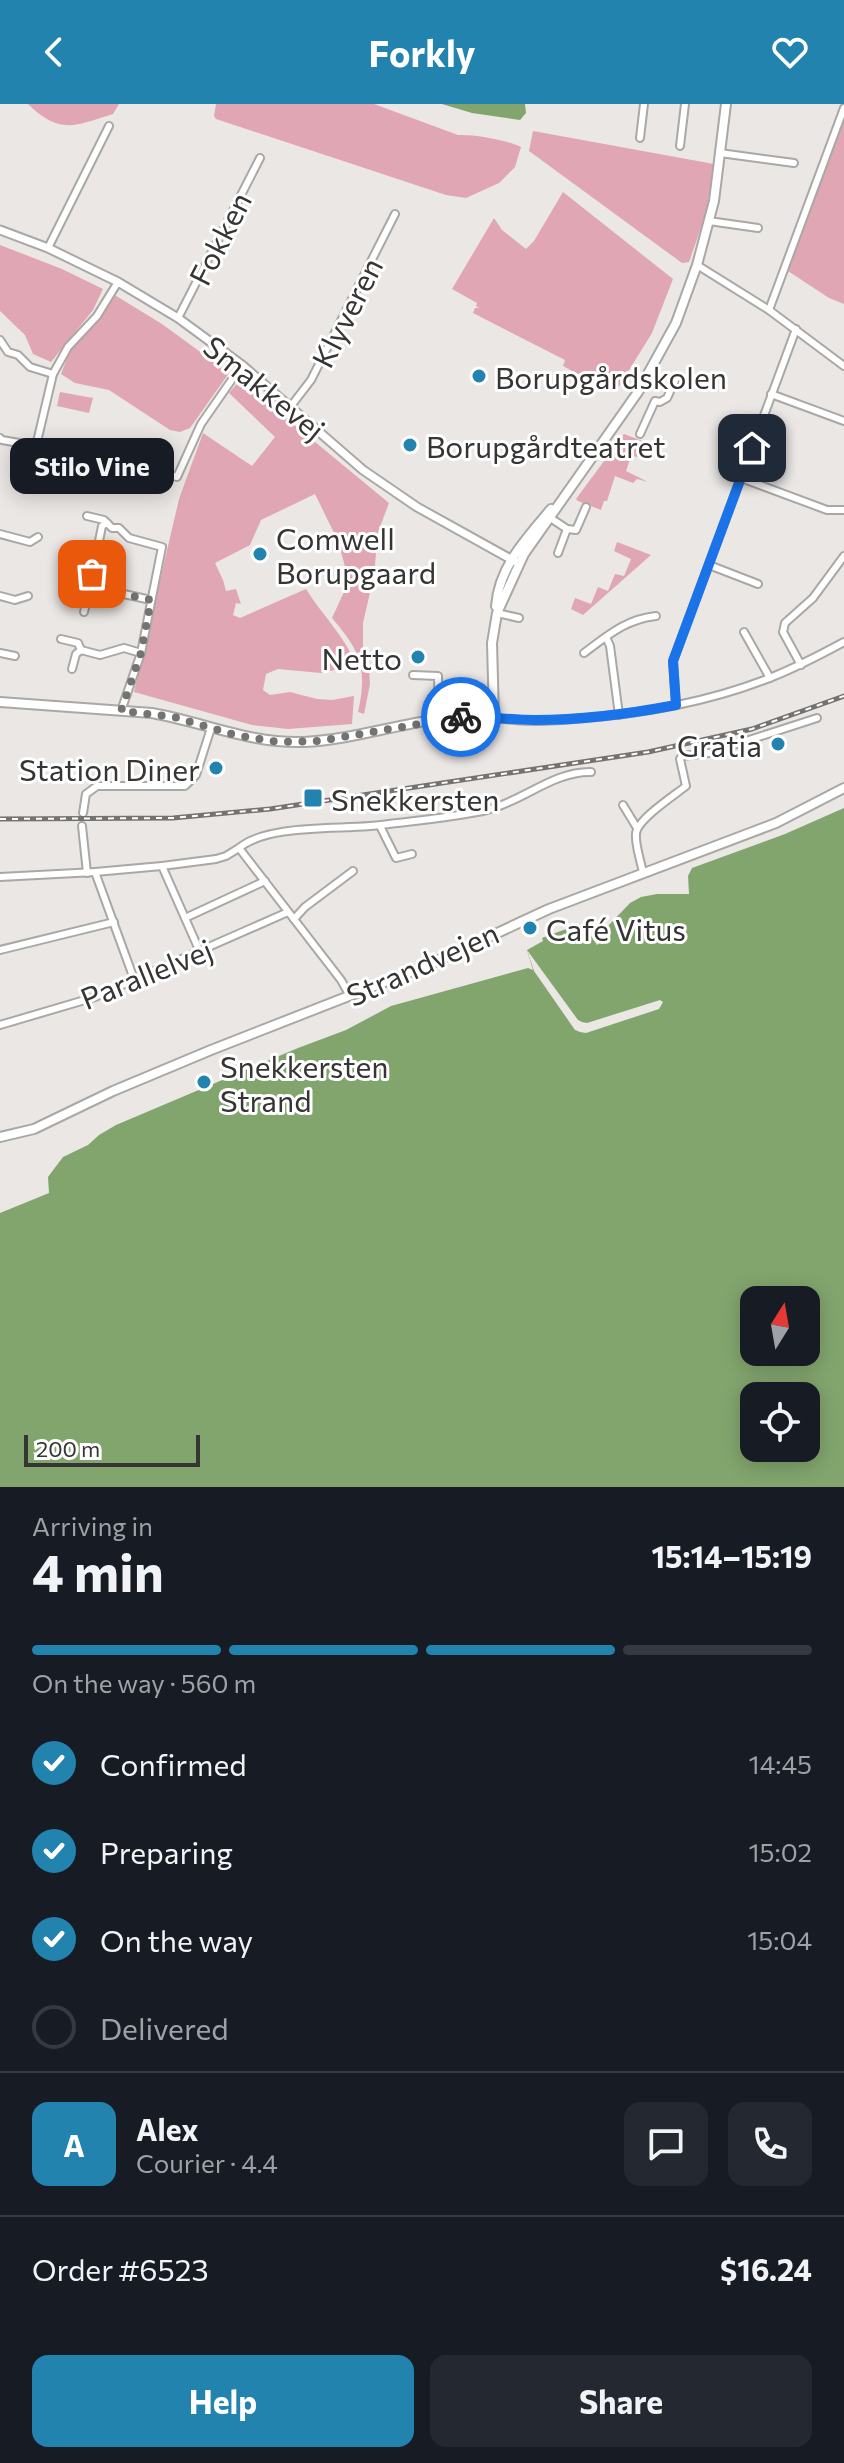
<!DOCTYPE html>
<html lang="en">
<head>
<meta charset="utf-8">
<style>
	:root { --surface:#171b24; --page:#242831; --text:#f1f3f6; --muted:#9ea1a6; --line:#363941; --accent:#2183ae }
	body { margin:0; font-family:Commissioner,sans-serif; background:var(--page); color:var(--text); height:100vh; display:flex; flex-direction:column; font-size:30px; white-space:nowrap }
	* { box-sizing:border-box; margin:0 }
	p { font-size:26px; color:var(--muted) }
	.icon { flex:none; width:44px; height:44px; fill:none; stroke:currentColor; stroke-width:2; stroke-linecap:round; stroke-linejoin:round }
	.map { position:relative; height:1383px; overflow:hidden }
	.panel { display:flex; flex-direction:column; background:var(--surface); flex:1 }
	.panel>* { flex:none }
	.needle { width:52px; rotate:11deg }
	.buttons { position:absolute; left:740px; top:1182px; display:grid; gap:16px }
	.buttons a { display:grid; place-items:center; width:80px; height:80px; border-radius:16px; background:var(--surface); box-shadow:0 4px 20px #0003; font-size:40px }
	.scale { position:absolute; left:24px; bottom:20px; width:176px; box-sizing:border-box; padding-left:8px; border:4px solid #363534; border-top:0; font-size:22px; line-height:28px; white-space:nowrap; color:#363534; -webkit-text-stroke:6px #fff; paint-order:stroke }
	.pin { position:absolute; display:grid; place-items:center; width:68px; height:68px; color:#fff; margin:-34px; border-radius:16px; box-shadow:0 4px 12px #0006 }
	.courier { position:absolute; display:grid; place-items:center; width:80px; height:80px; margin:-40px; border:6px solid #1a73e8; border-radius:50%; background:#fff; color:#222; box-shadow:0 2px 10px #0007 }
	.bubble { position:absolute; height:56px; border-radius:16px; background:var(--surface); box-shadow:0 4px 20px #0003; font-size:26px; font-weight:700; line-height:56px; text-align:center }
	.head em { font-style:normal; font-weight:700 }
	.head div { display:flex; flex-direction:column-reverse }
	.head { display:flex; align-items:center; justify-content:space-between; height:136px; padding:0 32px }
	h1 { font-size:52px; font-weight:700; line-height:60px }
	.bar { display:grid; grid-template-columns:repeat(4,1fr); gap:12px 8px; align-content:center; height:96px; padding:0 32px }
	.bar i { height:10px; border-radius:6px; background:var(--line) }
	.bar .selected { background:var(--accent) }
	.bar p { grid-column:span 4 }
	.line { display:flex; align-items:center; gap:20px; padding:0 32px; border-top:2px solid var(--line) }
	.line div { flex:1 }
	.round { display:grid; place-items:center; flex:none; width:84px; height:84px; border-radius:16px; background:var(--page) }
	ol { padding:0 32px; list-style:none }
	li { display:flex; align-items:center; gap:24px; height:88px }
	li p { margin-inline-start:auto }
	li .icon { padding:8px; border-radius:50%; background:var(--accent); color:#fff; stroke-width:4 }
	li:last-child { color:var(--muted) }
	li i { width:44px; height:44px; border:4px solid var(--line); border-radius:50% }
	.button { display:flex; gap:16px; margin-top:auto; padding:16px 32px }
	.button a { flex:1; height:92px; border-radius:16px; background:var(--accent); color:#fff; font-size:32px; font-weight:700; line-height:92px; text-align:center }
	.button a+a { background:var(--page); color:var(--text) }
	header { display:flex; justify-content:space-between; align-items:center; height:104px; padding:0 32px; background:var(--accent); color:#fff; font-size:36px; font-weight:700 }
	.map>svg:first-child { display:block }
	.green { fill:#e1a6b3 }
	.water { fill:#82a56e; fill-rule:evenodd }
	.pier { fill:#eae7e5 }
	.lines { fill:none; stroke-linecap:round; stroke-linejoin:round }
	.minor-casing { stroke:#aaa8a5; stroke-width:10 }
	.tertiary-casing { stroke:#aaa8a5; stroke-width:11 }
	.secondary-casing { stroke:#aaa8a5; stroke-width:12 }
	.minor { stroke:#fff; stroke-width:6 }
	.tertiary { stroke:#fff; stroke-width:7 }
	.secondary { stroke:#fff; stroke-width:8 }
	.rail-casing { stroke:#757372; stroke-width:5 }
	.rail { stroke:#fff; stroke-width:2; stroke-dasharray:6; stroke-linecap:butt }
	.done { stroke:#757372; stroke-width:8; stroke-dasharray:0 14.4 }
	.route { stroke:#1a73e8; stroke-width:10 }
	.poi-dot { fill:#2183ae; stroke:#fff; stroke-width:3 }
	.labels { text-anchor:middle; dominant-baseline:central; stroke-width:6; stroke-linejoin:round; paint-order:stroke }
	.street-label { font-size:30px; fill:#363534; stroke:#fff }
	.poi-label { font-size:30px; fill:#363534; stroke:#fff; text-anchor:start }
</style>
</head>
<body>
<header><svg class="icon" aria-label="back" viewBox="0 0 24 24"><path d="M15 5l-7 7 7 7"/></svg>Forkly<svg class="icon" aria-label="heart" viewBox="0 0 24 24"><path d="M12 20l-8-8c-3-5 5-10 8-4 3-6 11-1 8 4z"/></svg></header>
<div class="map">
<svg width="844" height="1383" viewBox="0 0 844 1383">
	<rect width="100%" height="100%" fill="#eae7e5"/>
	<g class="green">
		<path d="M28,0H119L113,10C74,22 60,31 28,0Z"/>
		<path d="M216,0H374L458,31C474,30 506,36 521,43L515,63L499,79L466,94L446,91L216,15L214,12Z"/>
		<path d="M844,11V200L829,194L788,167Z"/>
		<path d="M533,27L714,60L706,109L689,158L682,159L529,47Z"/>
		<path d="M563,88L673,175L652,229L618,284L598,273L595,279L563,262L565,256L473,209L475,204H479L476,202L477,199L452,185L494,114L502,126L526,145L534,137Z"/>
		<path d="M0,141L62,165L103,185L93,206L51,258L33,250L25,231L0,207Z"/>
		<path d="M113,190L162,220L229,269L190,324L180,328L170,326L109,286L75,279L61,270L71,244L100,212Z"/>
		<path d="M240,276L389,399L378,428L374,471L363,519V542L369,563L370,580L364,610L358,608C368,563 360,547 332,514L349,477L338,437L315,390L261,416L250,441L215,459L223,476L226,487L236,485L241,500L236,499L233,511L240,514L306,485C322,511 345,532 356,561L321,569L278,565L266,570L263,586L270,591L290,588L317,595L332,596L354,592L352,620L288,625L252,621L134,588L179,395L203,329L252,362L275,333L229,289Z"/>
		<path d="M60,288L93,294L89,309L57,302Z"/>
		<path d="M624,330L645,338L639,353L631,352L626,367L648,378L637,375L633,379L615,372L607,397H604L601,406L578,397L576,395Z"/>
		<path d="M617,438L651,451L583,511L571,505L575,494L591,500L598,483L608,487L615,470L624,472L631,455L614,447Z"/>
	</g>
	<g class="water">
		<path d="M442,0H525L526,9L520,16L472,9Z"/>
		<path d="M844,704V1383H0V1109L49,1089L48,1073L63,1053L88,1041L99,1031L116,1021L298,944L346,926L391,902L528,864L533,866L527,846L543,837L542,834L547,832L583,819L597,841L609,831L608,822L630,799L641,793L657,790H689L688,772L692,764L785,730ZM754,1196H806V1248H754ZM754,1292H806V1344H754Z"/>
	</g>
	<path class="pier" d="M527,846L578,916L582,918L587,919L660,896L663,898L659,905L586,929L580,928L575,926L534,867Z"/>
	<g class="lines">
		<g class="minor-casing">
			<g id="minor">
				<path d="M640,34L644,0"/>
				<path d="M680,42L685,0"/>
				<path d="M720,49L794,59"/>
				<path d="M709,117L758,124"/>
				<path d="M48,144L109,22"/>
				<path d="M697,161L769,206L844,262"/>
				<path d="M769,206L844,4"/>
				<path d="M178,214L260,54"/>
				<path d="M0,236L8,248L18,251L30,263L53,270"/>
				<path d="M771,290L844,317"/>
				<path d="M291,302L311,276L395,110"/>
				<path d="M640,330L655,297L660,298L667,294L677,272"/>
				<path d="M0,334L2,336L36,342L53,270L68,243L97,212L118,178"/>
				<path d="M100,342L116,345L131,358L145,360L153,367L177,373L201,320L242,261"/>
				<path d="M741,374L827,406H844"/>
				<path d="M87,412L104,416L112,424H119L129,434L162,443L141,549L121,607"/>
				<path d="M549,413L567,425L576,426L586,403"/>
				<path d="M0,430L30,438L38,433"/>
				<path d="M98,442L102,422L107,419"/>
				<path d="M558,449L567,425"/>
				<path d="M709,461L758,480"/>
				<path d="M75,467L92,470L94,473L92,483L151,496"/>
				<path d="M0,492L15,496L28,492"/>
				<path d="M84,508L89,486L92,483"/>
				<path d="M497,509L519,514"/>
				<path d="M744,528L770,574"/>
				<path d="M606,533L610,542L619,611"/>
				<path d="M61,535L78,539L81,546L100,551L124,544L141,549"/>
				<path d="M0,549L15,552"/>
				<path d="M584,549C607,532 626,515 656,512"/>
				<path d="M801,561L783,528L785,519L813,494L844,452"/>
				<path d="M72,565L76,550L81,546"/>
				<path d="M413,571L438,572L439,615"/>
				<path d="M676,601L673,557L796,225"/>
				<path d="M494,613C519,619 548,617 574,615C641,610 710,598 772,573C797,563 820,551 844,538"/>
				<path d="M623,701L637,724"/>
				<path d="M83,709L86,690L97,682H185L196,671L211,624"/>
				<path d="M82,722L87,769"/>
				<path d="M380,722L396,754L412,750"/>
				<path d="M162,762L200,848"/>
				<path d="M95,768L134,875"/>
				<path d="M643,769C641,757 635,742 636,730C636,716 675,691 686,682L680,655L682,652L709,649L817,614"/>
				<path d="M0,773L95,768L162,762L216,755L226,752L239,744"/>
				<path d="M185,814L265,777"/>
				<path d="M294,815L305,803L353,767"/>
				<path d="M0,846L114,818"/>
				<path d="M350,892L341,876L239,744C270,718 348,727 389,720C422,716 455,713 487,706C523,697 554,667 591,668"/>
				<path d="M0,921L95,893L288,808"/>
			</g>
		</g>
		<g class="tertiary-casing">
			<path id="tertiary" d="M0,126L48,144L118,178L178,214L242,261L363,366L417,403L516,458"/>
		</g>
		<g class="secondary-casing">
			<g id="secondary">
				<path d="M496,502C499,462 527,434 551,405"/>
				<path d="M0,598L152,609C203,618 251,640 304,638C368,635 430,607 494,613L492,539L497,509L524,450L638,288L676,219L697,161L714,97L726,0"/>
				<path d="M0,1033L34,1025L113,987L211,946L428,861L549,805L776,719L844,684"/>
			</g>
		</g>
		<use href="#minor" class="minor"/>
		<use href="#tertiary" class="tertiary"/>
		<use href="#secondary" class="secondary"/>
		<g class="rail-casing">
			<path id="rail" d="M0,715L173,714L270,705L648,648L752,625L844,592"/>
		</g>
		<use href="#rail" class="rail"/>
	</g>
	<g class="lines">
		<path class="done" d="M92,470L94,473L92,483L151,496L141,549L121,607L174,613L235,631L279,638L319,637L461,613"/>
		<path class="route" d="M461,613C486,612 510,616 535,616C583,616 629,610 676,601L673,557L752,344"/>
	</g>
	<g class="poi-dot">
		<circle cx="479" cy="272" r="8"/>
		<circle cx="410" cy="341" r="8"/>
		<circle cx="260" cy="450" r="8"/>
		<circle cx="418" cy="553" r="8"/>
		<circle cx="778" cy="640" r="8"/>
		<circle cx="216" cy="664" r="8"/>
		<rect x="303" y="684" width="20" height="20" rx="4"/>
		<circle cx="530" cy="824" r="8"/>
		<circle cx="204" cy="978" r="8"/>
	</g>
	<g class="labels">
		<g class="street-label">
			<text transform="translate(219 134) rotate(-63)">Fokken</text>
			<text transform="translate(346 208) rotate(-63)">Klyveren</text>
			<text transform="translate(265 283) rotate(39)">Smakkevej</text>
			<text transform="translate(422 859) rotate(-24)">Strandvejen</text>
			<text transform="translate(146 869) rotate(-22)">Parallelvej</text>
		</g>
		<g class="poi-label">
			<text x="495" y="272">Borupgårdskolen</text>
			<text x="426" y="341">Borupgårdteatret</text>
			<text x="276" y="433">Comwell<tspan x="276" dy="34">Borupgaard</tspan></text>
			<text x="402" y="553" text-anchor="end">Netto</text>
			<text x="762" y="640" text-anchor="end">Gratia</text>
			<text x="200" y="664" text-anchor="end">Station Diner</text>
			<text x="331" y="694">Snekkersten</text>
			<text x="546" y="824">Café Vitus</text>
			<text x="220" y="961">Snekkersten<tspan x="220" dy="34">Strand</tspan></text>
		</g>
	</g>
</svg>
<div class="buttons">
<a><svg class="needle" viewBox="-14 -14 28 28"><path d="M0-13l5 13h-10z" fill="#e53935"/><path d="M0 13l5-13h-10z" fill="#9ea1a6"/></svg></a>
<a><svg class="icon" aria-label="locate" viewBox="0 0 24 24"><circle cx="12" cy="12" r="6"/><path d="M12 2v4M12 18v4M2 12h4M18 12h4"/></svg></a>
</div>
<div class="scale">200 m</div>
<div class="pin" style="left:92px;top:470px;background:#ea580c"><svg class="icon" aria-label="bag" viewBox="0 0 24 24"><path d="M5 8h14l-1 12H6zM9 8a3 3 0 0 1 6 0"/></svg></div>
<div class="pin" style="left:752px;top:344px;background:#1f2937"><svg class="icon" aria-label="home" viewBox="0 0 24 24"><path d="M3 11l9-7 9 7M6 9v11h12V9"/></svg></div>
<div class="courier" style="left:461px;top:613px"><svg class="icon" aria-label="bike" viewBox="0 0 24 24"><circle cx="6" cy="16" r="4"/><circle cx="18" cy="16" r="4"/><path d="M6 16l4-8h5l3 8M10 8l3 8H6M13 5h3"/></svg></div>
<div class="bubble" style="left:10px;top:334px;width:164px">Stilo Vine</div>
</div>
<section class="panel">
<div class="head"><div><h1>4 min</h1><p>Arriving in</p></div><em>15:14–15:19</em></div>
<div class="bar"><i class="selected"></i><i class="selected"></i><i class="selected"></i><i></i><p>On the way · 560 m</p></div>
<ol>
<li><svg class="icon" aria-label="check" viewBox="0 0 24 24"><path d="M5 12l5 5 9-10"/></svg>Confirmed<p>14:45</p></li>
<li><svg class="icon" aria-label="check" viewBox="0 0 24 24"><path d="M5 12l5 5 9-10"/></svg>Preparing<p>15:02</p></li>
<li><svg class="icon" aria-label="check" viewBox="0 0 24 24"><path d="M5 12l5 5 9-10"/></svg>On the way<p>15:04</p></li>
<li><i></i>Delivered</li>
</ol>
<div class="line" style="height:144px"><b class="round" style="background:var(--accent);color:#fff">A</b><div><b>Alex</b><p>Courier · 4.4</p></div><a class="round"><svg class="icon" aria-label="chat" viewBox="0 0 24 24"><path d="M4 5h16v11H9l-5 4z"/></svg></a><a class="round"><svg class="icon" aria-label="phone" viewBox="0 0 24 24"><path d="M5 4h4l2 5-3 2q2 4 5 5l2-3 5 2v4C11 20 4 13 5 4z"/></svg></a></div>
<div class="line" style="height:104px"><div>Order #6523</div><b>$16.24</b></div>
<div class="button"><a>Help</a><a>Share</a></div>
</section>
</body>
</html>
